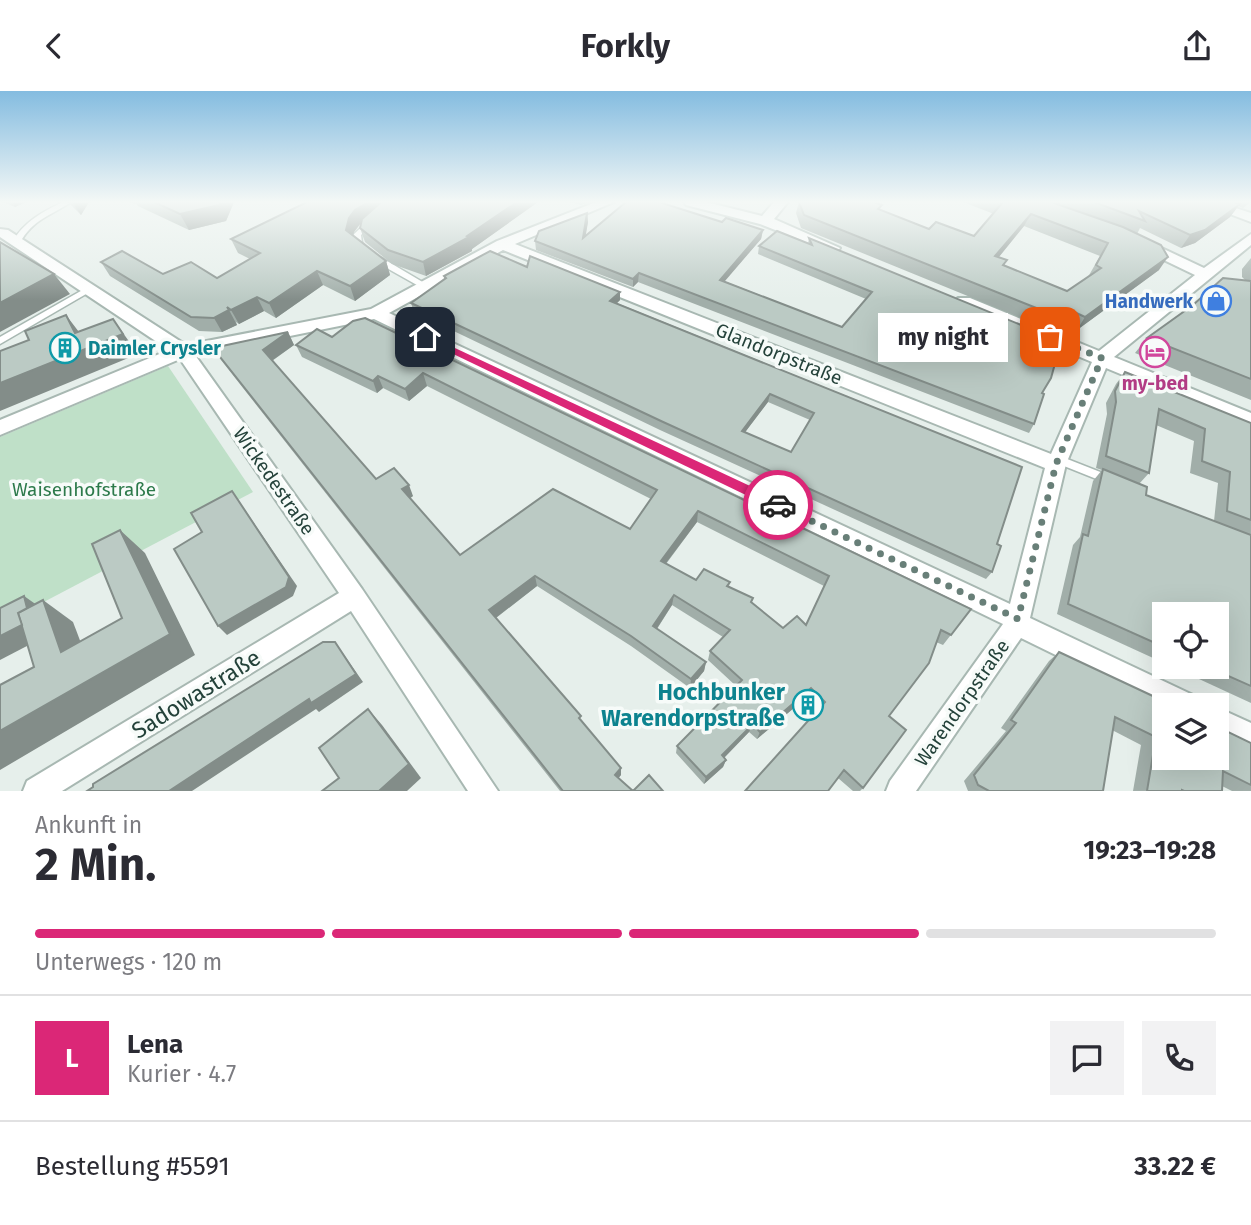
<!DOCTYPE html>
<html lang="de">
<head>
<meta charset="utf-8">
<style>
	:root { --surface:#fff; --page:#f2f2f3; --text:#2b2b33; --muted:#7c7c81; --line:#e1e1e2; --accent:#db2777 }
	body { margin:0; font-family:"Fira Sans",sans-serif; background:var(--page); color:var(--text); height:100vh; display:flex; flex-direction:column; font-size:26px; white-space:nowrap }
	* { box-sizing:border-box; margin:0 }
	p { font-size:23px; color:var(--muted) }
	.icon { flex:none; width:38px; height:38px; fill:none; stroke:currentColor; stroke-width:2; stroke-linecap:round; stroke-linejoin:round }
	.map { position:relative; height:700px; overflow:hidden }
	.side { display:flex; flex-direction:column; background:var(--surface); flex:1 }
	.side>* { flex:none }
	.tools { position:absolute; left:1152px; top:511px; display:grid; gap:14px }
	.tools a { display:grid; place-items:center; width:77px; height:77px; border-radius:0px; background:var(--surface); box-shadow:0 7px 28px #0002; font-size:35px }
	.pin { position:absolute; display:grid; place-items:center; width:60px; height:60px; color:#fff; margin:-30px; border-radius:14px; box-shadow:0 4px 10px #0006 }
	.courier { position:absolute; display:grid; place-items:center; width:70px; height:70px; margin:-35px; border:5px solid #db2777; border-radius:50%; background:#fff; color:#222; box-shadow:0 2px 9px #0007 }
	.bubble { position:absolute; height:49px; border-radius:0px; background:var(--surface); box-shadow:0 7px 28px #0002; font-size:23px; font-weight:700; line-height:49px; text-align:center }
	.overview em { font-style:normal; font-weight:700 }
	.overview div { display:flex; flex-direction:column-reverse }
	.overview { display:flex; align-items:center; justify-content:space-between; height:119px; padding:0 35px }
	h1 { font-size:46px; font-weight:700; line-height:52px }
	.bar { display:grid; grid-template-columns:repeat(4,1fr); gap:10px 7px; align-content:center; height:84px; padding:0 35px }
	.bar i { height:9px; border-radius:5px; background:var(--line) }
	.bar .active { background:var(--accent) }
	.bar p { grid-column:span 4 }
	.line { display:flex; align-items:center; gap:18px; padding:0 35px; border-top:2px solid var(--line) }
	.line div { flex:1 }
	.round { display:grid; place-items:center; flex:none; width:74px; height:74px; border-radius:0px; background:var(--page) }
	header { display:flex; justify-content:space-between; align-items:center; height:91px; padding:0 35px; background:var(--surface); font-size:32px; font-weight:700 }
	.map>svg:first-child { display:block }
	.green { fill:#bfe0c8 }
	.lines { fill:none; stroke-linecap:round; stroke-linejoin:round }
	.service-casing { stroke:#a8b8b2; stroke-width:3 }
	.minor-casing { stroke:#a8b8b2; stroke-width:4 }
	.service { fill:#fff; fill-rule:evenodd }
	.minor { fill:#fff; fill-rule:evenodd }
	.wall { fill:#a1aea9; fill-rule:evenodd }
	.shaded-wall { fill:#838d89 }
	.building { fill:#bbcac4; stroke:#838d89; stroke-width:2; fill-rule:evenodd }
	.route { fill:#db2777 }
	.done { stroke:#687f78; stroke-width:7; stroke-dasharray:0 12.6 }
	.labels { text-anchor:middle; dominant-baseline:central; stroke-width:7; stroke-linejoin:round; paint-order:stroke }
	.shop-label { font-size:19px; font-weight:bold; fill:#366cbe; stroke:#f7fbf9; text-anchor:end }
	.culture-label { font-size:19px; font-weight:bold; fill:#0d838f; stroke:#f7fbf9; text-anchor:start }
	.street-label { font-size:19px; fill:#24423a; stroke:#f7fbf9 }
	.hotel-label { font-size:19px; font-weight:bold; fill:#b23c85; stroke:#f7fbf9 }
	.park-label { font-size:19px; fill:#2d7a4b; stroke:#f7fbf9 }
	.near-culture-label { font-size:23px; font-weight:bold; fill:#0d838f; stroke:#f7fbf9; text-anchor:end }
	.near-street-label { font-size:23px; fill:#24423a; stroke:#f7fbf9 }
</style>
</head>
<body>
<header><svg class="icon" aria-label="back" viewBox="0 0 24 24"><path d="M15 5l-7 7 7 7"/></svg>Forkly<svg class="icon" aria-label="share" viewBox="0 0 24 24"><path d="M12 15V3M7 8l5-5 5 5M5 13v7h14v-7"/></svg></header>
<div class="map">
<svg width="1251" height="700" viewBox="0 0 1251 700">
	<rect width="100%" height="100%" fill="#e6efeb"/>
	<path class="green" d="M168,275L253,401L0,534V346Z"/>
	<g class="lines">
		<g class="service-casing">
			<g id="service">
				<path d="M63,111H71C49,126 34,127 19,153H13L12,151C25,130 42,121 63,111Z"/>
				<path d="M369,130L373,132L361,144L362,152L368,158L364,160L354,153L353,144L367,131Z"/>
				<path d="M376,167H382L431,196L430,198H424L376,171Z"/>
				<path d="M86,197H92L93,199L0,253V246Z"/>
				<path d="M1057,364L1113,386L1114,389L1113,392L1109,393L1054,371L1052,368L1054,365Z"/>
			</g>
		</g>
		<g class="minor-casing">
			<g id="minor">
				<path d="M596,111H614L515,153L1051,363L1092,271L958,215L956,211L958,207H970L1099,260L1195,184L1141,158L1139,155L1141,152H1151L1204,177L1251,143V154L1114,266L1251,322V337L1106,277L1066,373L1030,527L1195,605L1199,614H1164V617L1021,547L916,700H886L890,690L1003,533L374,228L195,264L362,498L498,700H468L351,520L62,700H23L27,690L339,502L180,268L0,344V329L169,259L0,146V138L8,139L186,254L371,218L497,150ZM503,159L1045,377L1010,513L389,222Z"/>
				<path d="M684,111H706L762,125L774,111H788L774,128L840,157L838,160H828L760,133L686,114Z"/>
				<path d="M1198,111H1217L1251,122V131Z"/>
				<path d="M1216,616L1251,632V658L1216,642Z"/>
			</g>
		</g>
		<use href="#service" class="service"/>
		<use href="#minor" class="minor"/>
	</g>
	<g class="wall">
		<path d="M3,111H26L15,116Z"/>
		<path d="M68,111H89L81,124Z"/>
		<path d="M130,111H234L226,130L189,139L138,115L136,112L134,113Z"/>
		<path d="M307,111H538L472,158V160L426,185L392,173L365,151L360,137L361,132L354,141L353,144L386,170L390,184L355,210L323,194L276,227L264,220L239,233L236,231L237,234L222,241L199,240L110,185L101,171L163,183L217,187L250,168L238,162L231,148Z"/>
		<path d="M570,111H590L581,114Z"/>
		<path d="M799,111H873L880,119L929,138L974,145L994,123L963,111H1251L1243,117L1238,115L1230,126L1195,152L1181,157L1140,137L1137,143L1159,179L1077,239L1066,234L1061,243L801,137L796,122ZM1024,135L1100,165L1088,186L1067,200L1004,174L1007,169L999,166Z"/>
		<path d="M587,122L588,131L585,145L722,131L763,139L761,148L724,190L842,236L866,208L758,163L759,155L808,153L809,147L1042,302L1034,333L1029,342L638,191L633,196L536,159L535,150Z"/>
		<path d="M1251,167V309L1135,262L1147,247L1246,190L1242,186V178Z"/>
		<path d="M527,176L620,201V209L617,212L1022,376L997,453L992,481L986,488L660,339L414,221L411,212L444,188V185ZM768,311L810,329L791,361L745,341Z"/>
		<path d="M353,230L971,518L943,554L936,551L889,625L863,697L860,700H853L838,687L818,618L807,606L757,648L749,641L724,667L726,669L723,676L704,693L676,662L677,655L736,595L708,569L710,560L723,546L672,514L657,538L706,571L704,580L690,597L631,555L537,495L496,527L621,677V684L618,687L633,700H663H560L221,269L213,257L288,241L294,254L272,270L376,388L413,405L410,407L460,464L630,438L651,408L427,295L409,310L383,297L377,302L302,266L296,254L332,246ZM697,431L824,495L806,534L783,537L751,512L729,495L730,491L696,489L666,473Z"/>
		<path d="M1125,281L1251,332V612L1173,576H1216L1164,523V572L1057,523L1073,454L1080,446L1093,390L1102,379L1096,377L1107,323L1106,312L1116,293ZM1156,334L1194,350L1190,382L1218,392L1214,430L1146,404L1139,393L1149,382Z"/>
		<path d="M1059,561L1251,652V700H1232L1222,695V700H1133L1141,654L1112,639L1103,700H968L964,690L1006,640L1001,637L1049,570Z"/>
	</g>
	<g class="shaded-wall">
		<path d="M12,111H26L15,116Z"/>
		<path d="M72,111H89L81,124Z"/>
		<path d="M220,111H234L226,130L189,139L180,123Z"/>
		<path d="M368,111H376L379,121L360,133L354,141L351,153L346,139L349,127L355,119Z"/>
		<path d="M517,111H538L472,158V160L426,185L423,171L467,145Z"/>
		<path d="M1240,113L1230,126L1195,152L1181,157L1190,144Z"/>
		<path d="M587,122L588,131L584,155L583,147Z"/>
		<path d="M1031,123L1024,135L989,178L995,165Z"/>
		<path d="M763,139L761,148L719,197L720,189Z"/>
		<path d="M1168,166L1159,179L1077,239L1085,226Z"/>
		<path d="M386,170L390,184L355,210L350,195Z"/>
		<path d="M317,180L323,194L276,227L269,212Z"/>
		<path d="M639,182L638,191L633,196V188Z"/>
		<path d="M54,183L70,203L0,241V212Z"/>
		<path d="M620,201V209L611,218L610,210Z"/>
		<path d="M257,206L264,220L239,233L231,219Z"/>
		<path d="M229,219L237,234L222,241L214,227Z"/>
		<path d="M66,224L82,245L113,228L138,263L0,320V292L75,242Z"/>
		<path d="M288,241L294,254L270,271L263,259Z"/>
		<path d="M423,282L427,295L409,310L405,298Z"/>
		<path d="M378,285L383,297L377,302L373,290Z"/>
		<path d="M770,303L768,311L740,348L742,340Z"/>
		<path d="M409,394L413,405L406,410L402,398Z"/>
		<path d="M232,400L297,495L293,505L227,544L218,535Z"/>
		<path d="M698,420L697,431L660,480L661,470Z"/>
		<path d="M120,439L145,462L195,564L0,679V640L170,543Z"/>
		<path d="M535,485L537,495L493,529L489,519Z"/>
		<path d="M674,504L672,514L652,545L653,535Z"/>
		<path d="M24,505L44,519L50,543L0,569V545Z"/>
		<path d="M43,509L73,531L92,581L61,561Z"/>
		<path d="M335,551L363,591L319,621L316,618L192,700H169Z"/>
		<path d="M706,571L704,580L690,597L691,588Z"/>
		<path d="M811,597L807,606L757,648L760,641Z"/>
		<path d="M368,618L382,634L421,687L407,700H379Z"/>
		<path d="M753,633L749,641L719,672L722,664Z"/>
		<path d="M726,669L723,676L704,693L706,686Z"/>
		<path d="M621,677V684L615,691V684Z"/>
	</g>
	<g class="building">
		<path d="M154,111H220L219,114L180,123Z"/>
		<path d="M307,111H368L355,119L349,127L346,139L386,170L350,195L317,180L269,212L257,206L231,219L227,216L229,219L214,227L191,226L101,171L122,160L163,183L191,171L217,187L260,162L231,148Z"/>
		<path d="M380,111H517L467,145L469,146L423,171L388,159L360,137L362,128L380,112Z"/>
		<path d="M626,111H659L722,131L726,127L763,139L720,189L842,236L872,201L759,155L777,140L812,154L809,147L1060,250L1059,258L1051,287L1042,302L1044,303L1034,333L639,182L633,188L535,150L539,140L587,122L583,147Z"/>
		<path d="M799,111H873L882,114L878,118L929,138L936,131L974,145L1003,111H1001H1051L1123,136L1161,154L1168,166L1085,226L1072,220L1069,230L804,124ZM1031,123L1108,152L1096,174L1101,177L1067,200L1003,174L1007,169L995,165Z"/>
		<path d="M1094,111H1233L1240,113L1205,139L1190,144L1139,120L1145,130Z"/>
		<path d="M0,151L54,183L0,212Z"/>
		<path d="M490,160L527,176L530,165L620,201L610,210L1022,376L997,453L1001,455L992,481L661,330L411,212L446,187L444,185ZM770,303L814,322L791,361L742,340Z"/>
		<path d="M1223,187L1251,190V288L1147,247L1193,214Z"/>
		<path d="M66,224L75,242L113,228L123,243L0,292V260L29,249L25,240Z"/>
		<path d="M365,227L971,518L951,544L941,539L929,572L889,625L906,639L863,697L844,679L828,700H745L825,611L811,597L760,641L753,633L722,664L726,669L706,686L677,655L742,589L710,560L730,539L674,504L653,535L706,571L691,588L631,545L535,485L489,519L581,625L579,627L621,677L615,684L633,700L649,684L663,700H563L213,257L288,241L263,259L376,388L394,377L409,394L402,398L460,464L553,398L630,438L657,399L423,282L405,298L378,285L373,290L296,254L317,238L332,246L353,230ZM698,420L829,485L806,534L797,525L783,537L751,511L753,507L727,495L730,491L704,478L696,489L661,470Z"/>
		<path d="M1125,281L1251,332V429L1227,420L1230,381L1202,370L1205,338L1159,318L1149,382L1106,365L1116,311L1115,300Z"/>
		<path d="M1103,378L1147,396L1146,404L1251,444V595L1208,576H1216V523H1164V556L1068,513L1083,443L1088,445Z"/>
		<path d="M232,400L289,486L286,496L218,535L174,458L202,441L191,422Z"/>
		<path d="M120,439L170,543L0,640V594L34,576L18,522L43,509L61,561L122,527L92,453Z"/>
		<path d="M24,505L27,517L18,522L22,534L0,545V517Z"/>
		<path d="M323,551H335L356,583L311,612L309,608L169,700H87L93,696V693Z"/>
		<path d="M1059,561L1172,614H1164V667H1216V635L1251,652V694L1223,680L1222,700H1184L1182,699V700H1147L1156,646L1115,626L1103,700H989L978,694L974,684L1016,632L1011,629Z"/>
		<path d="M368,618L409,673L379,700H322L339,687L319,657Z"/>
	</g>
	<linearGradient id="sky" x2="0" y2="1"><stop stop-color="#84bce0"/><stop offset="0.53" stop-color="#f4f8f6"/><stop offset="1" stop-color="#f4f8f6" stop-opacity="0"/></linearGradient>
	<rect width="1251" height="209" fill="url(#sky)"/>
	<path class="route" d="M425,243L782,410L784,414L782,417H773L422,248L420,246Z"/>
	<g class="lines">
		<path class="done" d="M778,414L1018,528L1056,373L1102,267L1050,246"/>
	</g>
	<defs>
		<g id="shop-ring" transform="scale(1.575)"><circle r="9.5" fill="#f7fbf9" stroke="#3f7fe0" stroke-width="1.5"/><path d="M-5-2.5h2.3a2.7 3.5 0 0 1 5.4 0H5L5.5 6h-11ZM-1.5-2.5h3a1.5 2.3 0 0 0-3 0Z" fill="#3f7fe0"/></g>
		<g id="building-ring" transform="scale(1.575)"><circle r="9.5" fill="#f7fbf9" stroke="#0f9aa8" stroke-width="1.5"/><path d="M-4-6H4V6H1V3H-1V6H-4ZM-2.5-4.3h1.7v1.8h-1.7ZM.8-4.3h1.7v1.8H.8ZM-2.5-1h1.7V.8h-1.7ZM.8-1h1.7V.8H.8Z" fill="#0f9aa8"/></g>
		<g id="hotel-ring" transform="scale(1.575)"><circle r="9.5" fill="#f7fbf9" stroke="#d1479c" stroke-width="1.5"/><path d="M-6-4.5h1.5V1H6V5H4.5V3h-9V5H-6ZM-4 0a1.8 1.8 0 1 1 3.6 0ZM.5 0V-2.5h3Q6-2.5 6 0Z" fill="#d1479c"/></g>
	</defs>
	<g fill-rule="evenodd">
		<use href="#shop-ring" x="1216" y="210"/>
		<use href="#building-ring" x="65" y="257"/>
		<use href="#hotel-ring" x="1155" y="261"/>
		<use href="#building-ring" x="808" y="614"/>
	</g>
	<g class="labels">
		<g class="shop-label">
			<text x="1193" y="210">Handwerk</text>
		</g>
		<g class="culture-label">
			<text x="88" y="257">Daimler Crysler</text>
		</g>
		<g class="street-label">
			<text transform="translate(779 263) rotate(22)">Glandorpstraße</text>
			<text transform="translate(274 390) rotate(55)">Wickedestraße</text>
			<text transform="translate(962 612) rotate(-55)">Warendorpstraße</text>
		</g>
		<g class="hotel-label">
			<text x="1155" y="292">my-bed</text>
		</g>
		<g class="park-label">
			<text x="84" y="398">Waisenhofstraße</text>
		</g>
		<g class="near-culture-label">
			<text x="785" y="601">Hochbunker<tspan x="785" dy="26">Warendorpstraße</tspan></text>
		</g>
		<g class="near-street-label">
			<text transform="translate(196 603) rotate(-32)">Sadowastraße</text>
		</g>
	</g>
</svg>
<div class="tools">
<a><svg class="icon" aria-label="locate" viewBox="0 0 24 24"><circle cx="12" cy="12" r="6"/><path d="M12 2v4M12 18v4M2 12h4M18 12h4"/></svg></a>
<a><svg class="icon" aria-label="layers" viewBox="0 0 24 24"><path d="M12 4l9 5-9 5-9-5zM3 14l9 5 9-5"/></svg></a>
</div>
<div class="pin" style="left:1050px;top:246px;background:#ea580c"><svg class="icon" aria-label="bag" viewBox="0 0 24 24"><path d="M5 8h14l-1 12H6zM9 8a3 3 0 0 1 6 0"/></svg></div>
<div class="pin" style="left:425px;top:246px;background:#1f2937"><svg class="icon" aria-label="home" viewBox="0 0 24 24"><path d="M3 11l9-7 9 7M6 9v11h12V9"/></svg></div>
<div class="courier" style="left:778px;top:414px"><svg class="icon" aria-label="car" viewBox="0 0 24 24"><path d="M5 17H2v-5l4-1 3-4h7l3 4 3 1v5h-3M9 17h6M6 11h13"/><circle cx="7" cy="17" r="2"/><circle cx="17" cy="17" r="2"/></svg></div>
<div class="bubble" style="left:878px;top:222px;width:130px">my night</div>
</div>
<section class="side">
<div class="overview"><div><h1>2 Min.</h1><p>Ankunft in</p></div><em>19:23–19:28</em></div>
<div class="bar"><i class="active"></i><i class="active"></i><i class="active"></i><i></i><p>Unterwegs · 120 m</p></div>
<div class="line" style="height:126px"><b class="round" style="background:var(--accent);color:#fff">L</b><div><b>Lena</b><p>Kurier · 4.7</p></div><a class="round"><svg class="icon" aria-label="chat" viewBox="0 0 24 24"><path d="M4 5h16v11H9l-5 4z"/></svg></a><a class="round"><svg class="icon" aria-label="phone" viewBox="0 0 24 24"><path d="M5 4h4l2 5-3 2q2 4 5 5l2-3 5 2v4C11 20 4 13 5 4z"/></svg></a></div>
<div class="line" style="height:91px"><div>Bestellung #5591</div><b>33.22 €</b></div>
</section>
</body>
</html>
